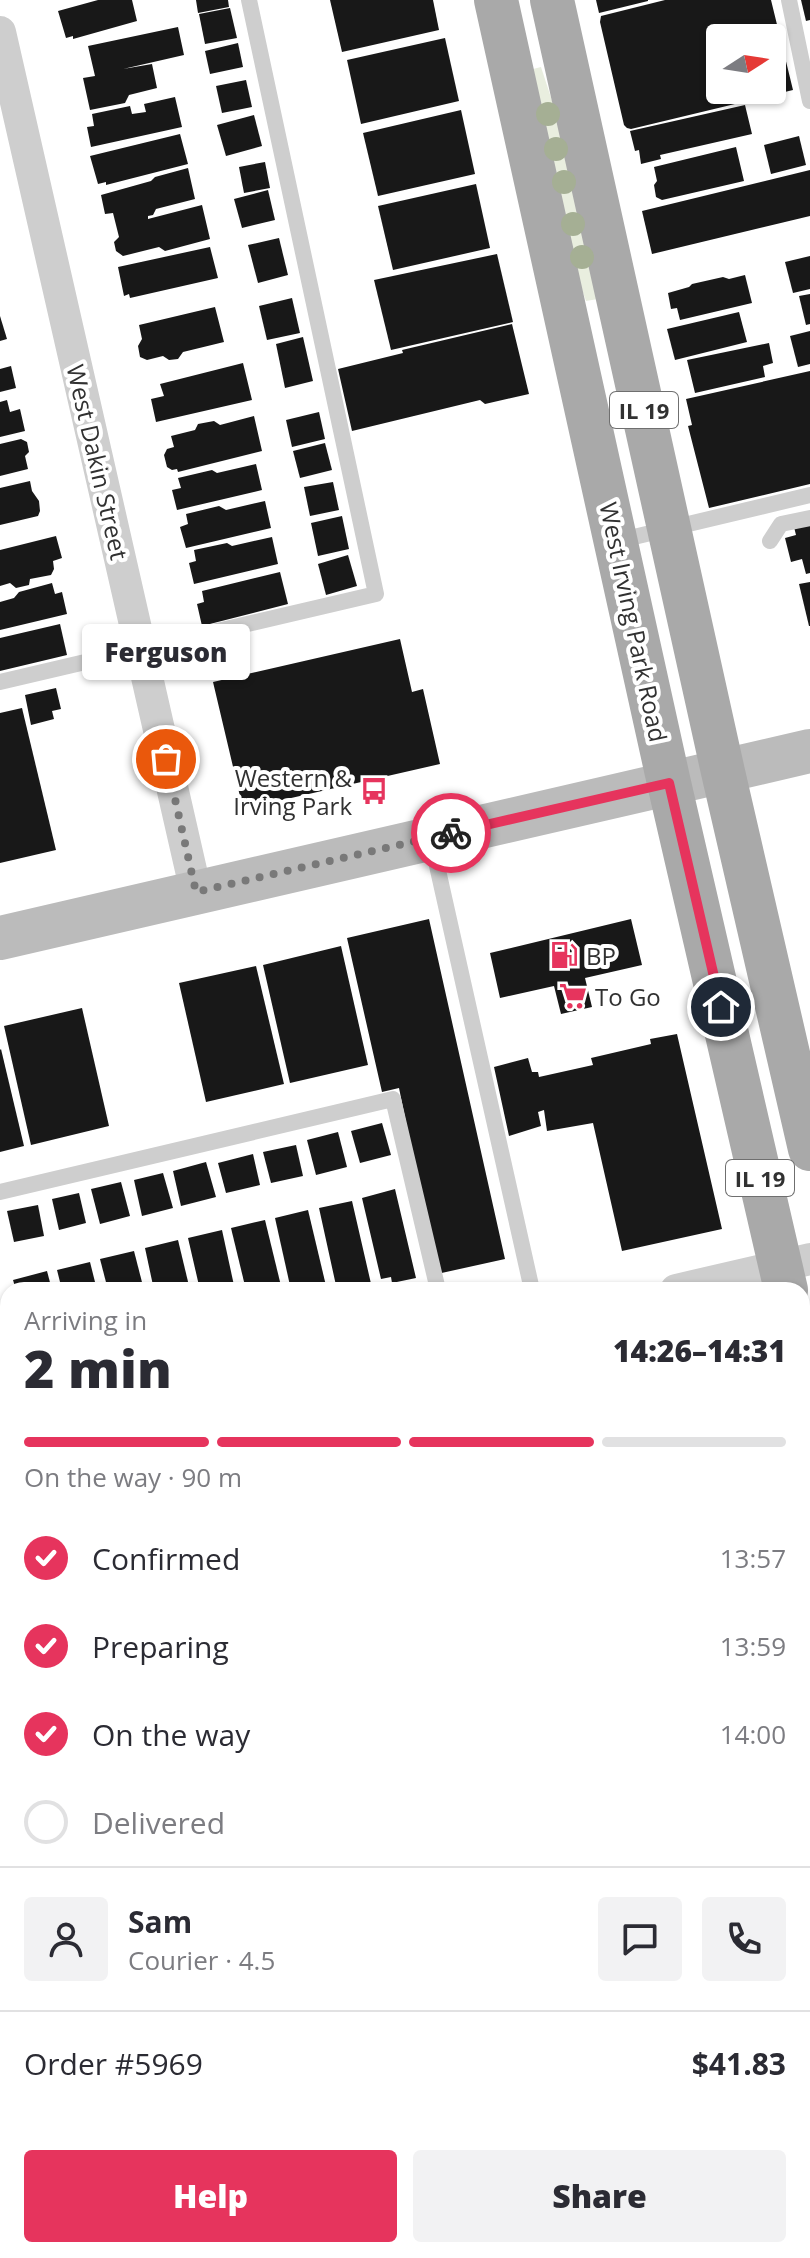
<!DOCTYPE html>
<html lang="en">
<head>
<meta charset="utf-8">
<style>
	:root { --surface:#fff; --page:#f2f2f3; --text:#2b2b33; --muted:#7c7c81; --line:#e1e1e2; --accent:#e6345d }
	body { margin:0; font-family:"Open Sans",sans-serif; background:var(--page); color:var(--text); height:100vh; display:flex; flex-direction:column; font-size:30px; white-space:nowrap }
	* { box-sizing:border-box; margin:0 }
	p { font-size:26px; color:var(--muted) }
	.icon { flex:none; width:44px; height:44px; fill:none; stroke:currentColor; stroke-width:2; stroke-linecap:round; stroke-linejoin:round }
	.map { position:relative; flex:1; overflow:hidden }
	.panel { position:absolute; left:0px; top:1282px; width:810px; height:976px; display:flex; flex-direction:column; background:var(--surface); border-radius:24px 24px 0 0; box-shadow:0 2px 6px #0004 }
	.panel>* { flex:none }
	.needle { width:52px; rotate:78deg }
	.controls { position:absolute; left:706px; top:24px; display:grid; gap:16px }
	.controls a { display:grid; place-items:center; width:80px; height:80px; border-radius:8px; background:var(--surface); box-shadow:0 2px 6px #0004; font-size:40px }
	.pin { position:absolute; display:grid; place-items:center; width:68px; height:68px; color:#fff; margin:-34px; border:4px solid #fff; border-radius:50%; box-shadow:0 2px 8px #0007 }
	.courier { position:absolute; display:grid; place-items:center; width:80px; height:80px; margin:-40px; border:6px solid #e6345d; border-radius:50%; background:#fff; color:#222; box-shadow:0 2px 10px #0007 }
	.bubble { position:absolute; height:56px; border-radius:8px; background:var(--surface); box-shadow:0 2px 6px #0004; font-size:26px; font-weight:800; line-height:56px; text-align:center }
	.overview em { font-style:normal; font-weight:800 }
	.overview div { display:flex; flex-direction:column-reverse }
	.overview { display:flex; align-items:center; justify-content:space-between; height:136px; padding:0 24px }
	h1 { font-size:52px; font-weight:800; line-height:60px }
	.bar { display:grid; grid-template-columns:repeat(4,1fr); gap:12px 8px; align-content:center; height:96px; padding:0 24px }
	.bar i { height:10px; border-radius:6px; background:var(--line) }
	.bar .on { background:var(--accent) }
	.bar p { grid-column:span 4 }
	.line { display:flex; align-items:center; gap:20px; padding:0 24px; border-top:2px solid var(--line) }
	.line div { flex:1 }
	.round { display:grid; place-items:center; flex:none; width:84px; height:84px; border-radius:8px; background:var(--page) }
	ol { padding:0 24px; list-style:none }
	li { display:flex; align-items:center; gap:24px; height:88px }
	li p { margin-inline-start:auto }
	li .icon { padding:8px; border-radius:50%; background:var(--accent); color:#fff; stroke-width:4 }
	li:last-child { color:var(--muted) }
	li i { width:44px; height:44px; border:4px solid var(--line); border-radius:50% }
	.button { display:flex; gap:16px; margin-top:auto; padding:16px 24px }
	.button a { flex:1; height:92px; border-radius:8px; background:var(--accent); color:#fff; font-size:32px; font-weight:800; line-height:92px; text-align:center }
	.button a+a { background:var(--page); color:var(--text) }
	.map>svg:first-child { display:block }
	.green { fill:#e9eedf }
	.building { fill:#181818; fill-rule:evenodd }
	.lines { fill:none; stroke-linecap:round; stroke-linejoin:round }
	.lane { stroke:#cecece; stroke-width:16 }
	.street { stroke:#cecece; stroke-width:32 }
	.secondary { stroke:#bbb; stroke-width:44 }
	.primary { stroke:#a9a9a9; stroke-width:44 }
	.tree { fill:#a5af94 }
	.done { stroke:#797979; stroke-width:8; stroke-dasharray:0 14.4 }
	.route { stroke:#e6345d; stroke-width:10 }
	.labels { text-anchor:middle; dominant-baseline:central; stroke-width:8; stroke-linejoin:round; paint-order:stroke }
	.shield { fill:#fff; stroke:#6f6f6f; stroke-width:2 }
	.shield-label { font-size:22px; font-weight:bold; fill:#313131 }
	.street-label { font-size:24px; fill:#313131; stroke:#fff }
	.poi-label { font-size:24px; fill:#313131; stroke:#fff; text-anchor:start }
</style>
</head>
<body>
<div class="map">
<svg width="810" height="2258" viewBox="0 0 810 2258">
	<rect width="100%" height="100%" fill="#fff"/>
	<path class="green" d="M541,67L559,122L598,299L586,301L570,256L529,70Z"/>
	<g class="building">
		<path d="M98,0H132L137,21L73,39V36L66,38L58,11Z"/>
		<path d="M196,0H228L229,7L198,13Z"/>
		<path d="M330,0H433L439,30L342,52Z"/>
		<path d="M596,0H648V1L599,13Z"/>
		<path d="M665,0H771L793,90L631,129L627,128L624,125L600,22L601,16ZM720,38H772V90H720Z"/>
		<path d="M801,0H810V20L806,21Z"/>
		<path d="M230,8L237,38L205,44L199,14Z"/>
		<path d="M178,27L184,55L123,69L152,64L157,88L129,95L125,103L90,110L83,78L95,76L88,46Z"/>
		<path d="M445,38L459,101L361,124L347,60Z"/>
		<path d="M238,43L243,67L210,74L205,51Z"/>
		<path d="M246,80L252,107L222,113L216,86Z"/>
		<path d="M175,97L182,127L91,147L87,127L94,126L92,114L130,106L132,114L146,112L144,104Z"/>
		<path d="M745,105L752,134L660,155L661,159L641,164L639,150L635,151L630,131Z"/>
		<path d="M461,110L475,174L378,196L363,133Z"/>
		<path d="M254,115L262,146L226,156L217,125Z"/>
		<path d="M180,134L188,164L106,185V182L98,184L90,156Z"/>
		<path d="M799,136L806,165L771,174L764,145Z"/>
		<path d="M736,147L744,181L662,200L656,197L654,185L657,181L654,167Z"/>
		<path d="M265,162L270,188L244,193L239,167Z"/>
		<path d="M188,168L195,199L156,209L153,215L148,216V219L202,205L210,239L165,251L159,247L123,256L116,251L114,242L119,237L113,213L105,214L101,195L151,181L155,177Z"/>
		<path d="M810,170V216L652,254L642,211Z"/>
		<path d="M476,184L490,248L393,270L378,206Z"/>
		<path d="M268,190L275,220L242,228L234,199Z"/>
		<path d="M279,238L288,275L258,283L248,245Z"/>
		<path d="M210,247L218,278L130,298L129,294L124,296L118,267Z"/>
		<path d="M497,254L513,322L391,350L374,280Z"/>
		<path d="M810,256V289L793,293L785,262Z"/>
		<path d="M745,275L752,303L680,320L677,308L671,309L668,293L689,287L692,284L723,277L729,279Z"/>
		<path d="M810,294V324L806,325L799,296Z"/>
		<path d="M292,298L300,333L267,340L259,306Z"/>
		<path d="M215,307L224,342L183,352L178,359L169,360L163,356L147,360L140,357L138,346L142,339L139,325Z"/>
		<path d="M739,312L747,342L675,360L667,329Z"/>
		<path d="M0,316L7,339L0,341Z"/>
		<path d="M512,324L529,394L485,404L480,400L352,431L338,369L403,353L402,350Z"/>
		<path d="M810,331V364L798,367L790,336Z"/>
		<path d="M303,337L313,381L285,388L276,344Z"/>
		<path d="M769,343L773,363L763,366L765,377L695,393L687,360Z"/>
		<path d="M243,363L252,400L156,422L151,399L164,396L160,384Z"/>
		<path d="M11,366L16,388L0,392V369Z"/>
		<path d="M810,371V484L709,508L688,426L692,425L686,399Z"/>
		<path d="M7,400L10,412L20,409L25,431L0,437V402Z"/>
		<path d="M319,412L325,439L292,447L286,420Z"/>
		<path d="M254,416L262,451L178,472L177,469L172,470L167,467L164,455L167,449L174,447L171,436L195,430L198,424L214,421L220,425Z"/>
		<path d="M21,439L27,442L29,452L25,456L28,469L0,476V444Z"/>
		<path d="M325,443L332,470L300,478L293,451Z"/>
		<path d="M256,464L262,490L177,510L172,490L181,488L178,478L212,470L217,473Z"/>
		<path d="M30,481L32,491L39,501L40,511L38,516L0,525V488Z"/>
		<path d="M333,482L339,510L310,516L304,487Z"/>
		<path d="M265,501L271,528L186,548L180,527L188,524L186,514L219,506L226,510Z"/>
		<path d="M342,516L349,549L318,556L311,523Z"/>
		<path d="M810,524V573L806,574L802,559L791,562L785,538L796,535L794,527Z"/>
		<path d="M56,536L62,558L53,561L54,569L51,575L30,579L29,585L16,588L10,583L0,586V550Z"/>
		<path d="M272,537L278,564L194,584L189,563L196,561L194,550L227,543L232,546Z"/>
		<path d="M348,555L357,586L326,595L318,564Z"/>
		<path d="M280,572L288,604L202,626L197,604L204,602L202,591Z"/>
		<path d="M810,582V626H809L799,584Z"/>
		<path d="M52,583L55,594L62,592L67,614L0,630V602L14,598L19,592Z"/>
		<path d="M60,624L67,655L0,671V638Z"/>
		<path d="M400,639L412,692L423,689L440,764L243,809L213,682Z"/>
		<path d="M56,688L61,709L52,711L54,719L31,725L25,695Z"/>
		<path d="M22,708L56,850L0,863V713Z"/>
		<path d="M429,919L505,1259L437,1274L399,1088L382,1092L347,938Z"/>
		<path d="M631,919L642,965L585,978L592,1007L561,1014L554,986L500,998L490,953Z"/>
		<path d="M341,946L368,1065L290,1083L263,965Z"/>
		<path d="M256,966L284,1084L206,1102L179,983Z"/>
		<path d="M82,1008L109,1126L31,1145L4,1026Z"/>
		<path d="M677,1034L722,1229L622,1251L593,1123L547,1131L544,1110L538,1112L541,1126L509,1136L494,1067L528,1058L532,1072H538L539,1077L593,1065L591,1058L651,1044L650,1039Z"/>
		<path d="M1,1049L24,1146L0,1152V1050Z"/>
		<path d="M382,1123L391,1155L360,1163L351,1131Z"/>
		<path d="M338,1132L347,1167L316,1175L307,1140Z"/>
		<path d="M296,1145L303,1176L271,1183L263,1152Z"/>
		<path d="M253,1154L260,1185L226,1193L218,1163Z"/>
		<path d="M206,1162L216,1197L181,1206L173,1171Z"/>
		<path d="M163,1173L173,1208L142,1216L134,1180Z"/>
		<path d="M121,1182L130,1216L100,1224L91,1189Z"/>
		<path d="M395,1189L416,1278L392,1283L391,1277L381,1279L362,1198Z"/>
		<path d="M79,1193L86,1223L59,1230L52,1199Z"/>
		<path d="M352,1201L372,1288L348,1290L346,1287L337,1290L319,1208Z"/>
		<path d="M38,1205L44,1236L14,1242L7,1211Z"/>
		<path d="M308,1210L327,1290H291L275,1218Z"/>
		<path d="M265,1220L282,1290H246L231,1228Z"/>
		<path d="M222,1230L235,1290H200L188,1238Z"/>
		<path d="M178,1240L190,1290H154L145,1248Z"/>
		<path d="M134,1251L144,1290H108L100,1259Z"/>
		<path d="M90,1262L97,1290H62L57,1270Z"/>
		<path d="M47,1271L52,1290H16L13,1280Z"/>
		<path d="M8,1509V1606L0,1608V1511Z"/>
		<path d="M802,1591L810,1621V1692L802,1694Z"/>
		<path d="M8,1715V1746L0,1748V1717Z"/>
		<path d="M8,1752V1823H7L0,1795V1754Z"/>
		<path d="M810,1813V1849L802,1851V1816Z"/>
		<path d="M0,1820L8,1851V1871L0,1873Z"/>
		<path d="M810,1862V1897L802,1899V1864Z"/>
		<path d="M810,1907V1987L802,1989V1909Z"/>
		<path d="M810,2000V2039L802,2041V2002Z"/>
		<path d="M810,2045V2086H809L802,2058V2047Z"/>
		<path d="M810,2141V2185L802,2187V2143Z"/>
		<path d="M63,2250H105L107,2258H65Z"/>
		<path d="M235,2250H265L267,2258H233L231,2251Z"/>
		<path d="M277,2250H313L315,2258H279Z"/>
		<path d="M322,2250H362L364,2258H324Z"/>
		<path d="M372,2250H408L410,2258H374Z"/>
		<path d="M416,2250H454L456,2258H418Z"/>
		<path d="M454,2250H495L497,2258H462Z"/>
		<path d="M507,2250H543L545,2258H509Z"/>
		<path d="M553,2250H591L592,2253L567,2258H555Z"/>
		<path d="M219,2252L221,2258H198V2257Z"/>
	</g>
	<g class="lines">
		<g class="lane">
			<path d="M789,0L810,101"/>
			<path d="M617,541L810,495"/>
			<path d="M770,541L781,524L810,518"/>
			<path d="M0,682L376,594L249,0"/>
			<path d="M431,839L532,1290"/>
			<path d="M0,1192L393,1099L438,1290"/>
			<path d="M802,1516L810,1514"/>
			<path d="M0,1700L8,1698"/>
			<path d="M751,2250L753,2258"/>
		</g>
		<g class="street">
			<path d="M0,32L196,892"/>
			<path d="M676,1290L810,1259"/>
			<path d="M0,1450L8,1448"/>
			<path d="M802,1768L810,1766"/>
			<path d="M0,1957L8,1955"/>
			<path d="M0,2192L8,2227"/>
			<path d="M13,2250L15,2258"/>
		</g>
		<path class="secondary" d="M0,938L810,751"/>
		<g class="primary">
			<path d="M496,0L669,783L786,1290"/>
			<path d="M552,0L723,772L810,1149"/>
			<path d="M802,1361L810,1395"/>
		</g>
	</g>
	<g class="tree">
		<circle cx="548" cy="114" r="12"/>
		<circle cx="556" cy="149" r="12"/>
		<circle cx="564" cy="182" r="12"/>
		<circle cx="573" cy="224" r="12"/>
		<circle cx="582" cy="257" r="12"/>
	</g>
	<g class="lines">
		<path class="done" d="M166,759L196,892L451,833"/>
		<path class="route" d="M451,833L669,783L721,1007"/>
	</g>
	<defs>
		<g id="bus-bare" transform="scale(2.16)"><path d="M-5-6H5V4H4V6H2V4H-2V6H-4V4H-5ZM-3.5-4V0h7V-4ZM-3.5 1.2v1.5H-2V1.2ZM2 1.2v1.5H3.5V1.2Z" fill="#e6345d" stroke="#fff" stroke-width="2.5" paint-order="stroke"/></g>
		<g id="fuel-bare" transform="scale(2.16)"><path d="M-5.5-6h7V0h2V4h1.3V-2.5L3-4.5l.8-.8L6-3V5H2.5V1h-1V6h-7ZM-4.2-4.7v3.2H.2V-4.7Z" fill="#e6345d" stroke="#fff" stroke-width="2.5" paint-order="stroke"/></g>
		<g id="supermarket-bare" transform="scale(2.16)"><path d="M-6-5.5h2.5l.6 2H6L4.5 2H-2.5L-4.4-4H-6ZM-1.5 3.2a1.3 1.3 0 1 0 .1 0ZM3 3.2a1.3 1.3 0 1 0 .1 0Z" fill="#e6345d" stroke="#fff" stroke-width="2.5" paint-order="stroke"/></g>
	</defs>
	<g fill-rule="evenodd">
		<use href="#bus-bare" x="374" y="791"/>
		<use href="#fuel-bare" x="564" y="955"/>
		<use href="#supermarket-bare" x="573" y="996"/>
	</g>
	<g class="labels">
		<g class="shield">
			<rect x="610" y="392" width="68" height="36" rx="6"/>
			<rect x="726" y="1160" width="68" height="36" rx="6"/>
		</g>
		<g class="shield-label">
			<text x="644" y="410">IL 19</text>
			<text x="760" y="1178">IL 19</text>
		</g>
		<g class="street-label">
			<text transform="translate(98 462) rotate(77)">West Dakin Street</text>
			<text transform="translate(634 622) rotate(78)">West Irving Park Road</text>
		</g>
		<g class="poi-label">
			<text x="352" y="777" text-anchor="end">Western &amp;<tspan x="352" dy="28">Irving Park</tspan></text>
			<text x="586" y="955">BP</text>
			<text x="595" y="996">To Go</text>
		</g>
	</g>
</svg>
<div class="controls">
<a><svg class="needle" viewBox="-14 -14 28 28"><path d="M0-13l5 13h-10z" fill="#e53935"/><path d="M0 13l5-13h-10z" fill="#7c7c81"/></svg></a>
</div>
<div class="pin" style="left:166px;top:759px;background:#ea580c"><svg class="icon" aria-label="bag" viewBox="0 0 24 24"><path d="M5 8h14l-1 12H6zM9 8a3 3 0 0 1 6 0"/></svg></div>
<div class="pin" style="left:721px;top:1007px;background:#1f2937"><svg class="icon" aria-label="home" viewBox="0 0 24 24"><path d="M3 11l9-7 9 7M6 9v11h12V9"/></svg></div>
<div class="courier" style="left:451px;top:833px"><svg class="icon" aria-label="bike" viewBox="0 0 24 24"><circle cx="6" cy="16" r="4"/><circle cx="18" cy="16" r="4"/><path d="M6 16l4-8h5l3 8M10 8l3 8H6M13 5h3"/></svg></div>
<div class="bubble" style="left:82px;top:624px;width:168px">Ferguson</div>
<section class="panel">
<div class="overview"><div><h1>2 min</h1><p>Arriving in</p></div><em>14:26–14:31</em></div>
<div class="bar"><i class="on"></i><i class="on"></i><i class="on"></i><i></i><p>On the way · 90 m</p></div>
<ol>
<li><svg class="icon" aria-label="check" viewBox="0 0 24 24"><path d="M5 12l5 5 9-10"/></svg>Confirmed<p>13:57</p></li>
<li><svg class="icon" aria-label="check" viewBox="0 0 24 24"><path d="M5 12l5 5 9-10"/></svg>Preparing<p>13:59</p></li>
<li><svg class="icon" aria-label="check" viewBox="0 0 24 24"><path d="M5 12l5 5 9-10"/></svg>On the way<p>14:00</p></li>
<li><i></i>Delivered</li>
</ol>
<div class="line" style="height:144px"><a class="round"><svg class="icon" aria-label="person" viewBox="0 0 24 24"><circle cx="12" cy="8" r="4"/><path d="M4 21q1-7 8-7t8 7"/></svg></a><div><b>Sam</b><p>Courier · 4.5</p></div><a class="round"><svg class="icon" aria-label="chat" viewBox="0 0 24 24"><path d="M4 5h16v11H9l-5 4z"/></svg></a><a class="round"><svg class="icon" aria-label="phone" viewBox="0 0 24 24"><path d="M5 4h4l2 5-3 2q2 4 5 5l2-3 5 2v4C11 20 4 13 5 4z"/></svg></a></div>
<div class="line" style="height:104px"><div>Order #5969</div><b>$41.83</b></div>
<div class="button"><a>Help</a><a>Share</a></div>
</section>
</div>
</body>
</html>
